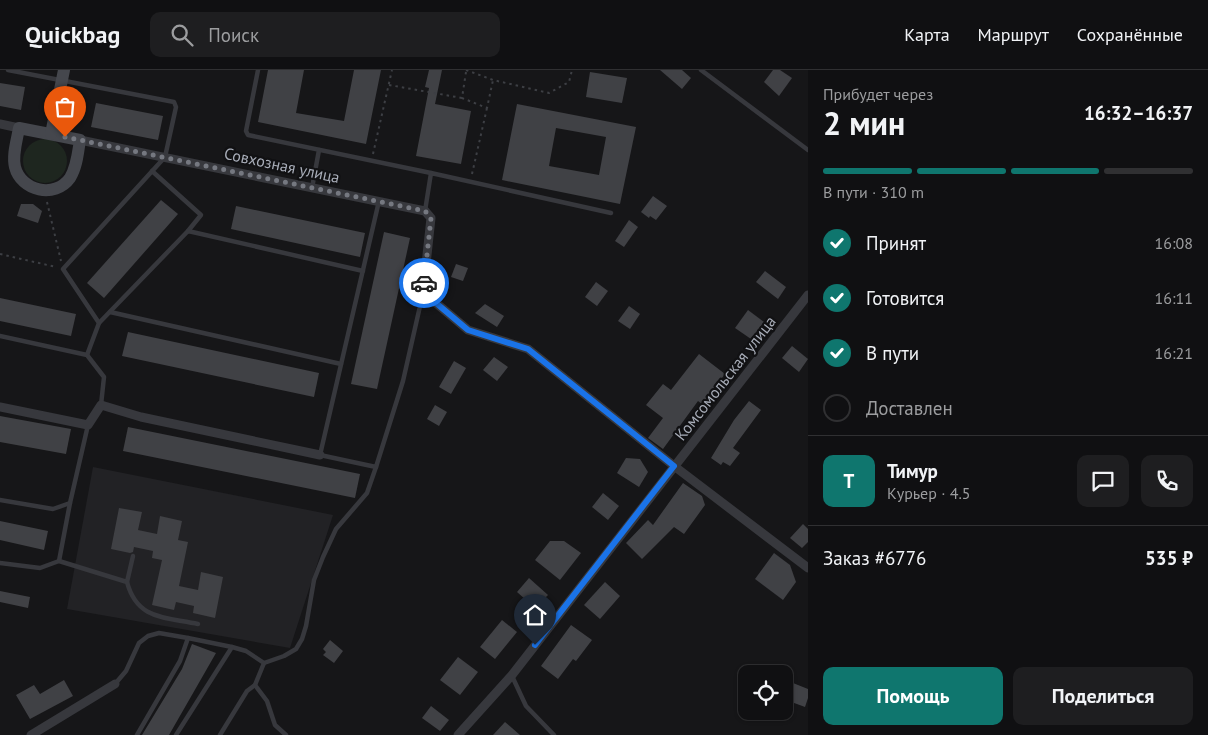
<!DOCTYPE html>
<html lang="ru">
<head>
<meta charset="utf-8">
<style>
	:root { --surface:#101012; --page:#1e1e20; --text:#f1f3f6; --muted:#9c9d9f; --line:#303032; --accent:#0f766e }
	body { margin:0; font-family:"PT Sans",sans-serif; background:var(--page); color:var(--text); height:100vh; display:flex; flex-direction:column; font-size:19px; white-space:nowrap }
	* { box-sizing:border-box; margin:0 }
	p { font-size:16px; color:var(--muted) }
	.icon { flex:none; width:28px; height:28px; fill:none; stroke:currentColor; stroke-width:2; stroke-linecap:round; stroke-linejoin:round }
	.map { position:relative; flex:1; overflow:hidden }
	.panel { display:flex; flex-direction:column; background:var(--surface); width:400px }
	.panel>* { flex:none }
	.fabs { position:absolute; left:738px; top:595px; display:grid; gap:10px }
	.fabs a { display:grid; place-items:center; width:55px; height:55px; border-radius:10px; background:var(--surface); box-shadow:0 1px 4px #0004,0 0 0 1px var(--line); font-size:25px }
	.pin { position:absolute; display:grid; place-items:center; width:42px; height:42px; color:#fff; margin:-51px -21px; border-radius:50% 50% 50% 0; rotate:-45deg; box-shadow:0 0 5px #0007 }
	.pin .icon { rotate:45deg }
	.courier { position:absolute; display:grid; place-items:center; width:50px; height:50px; margin:-25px; border:4px solid #1a73e8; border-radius:50%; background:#fff; color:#222; box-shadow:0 1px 6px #0007 }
	.overview em { font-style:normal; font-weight:600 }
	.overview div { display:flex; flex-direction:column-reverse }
	.overview { display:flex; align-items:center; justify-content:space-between; height:85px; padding:0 15px }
	h1 { font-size:32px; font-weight:600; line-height:38px }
	.bar { display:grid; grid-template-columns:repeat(4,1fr); gap:8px 5px; align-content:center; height:60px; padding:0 15px }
	.bar i { height:6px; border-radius:4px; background:var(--line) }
	.bar .current { background:var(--accent) }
	.bar p { grid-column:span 4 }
	.line { display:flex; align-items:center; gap:12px; padding:0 15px; border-top:1px solid var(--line) }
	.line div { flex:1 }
	.round { display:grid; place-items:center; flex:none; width:52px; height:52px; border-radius:10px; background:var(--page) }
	ol { padding:0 15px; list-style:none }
	li { display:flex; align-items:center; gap:15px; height:55px }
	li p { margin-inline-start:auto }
	li .icon { padding:5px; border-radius:50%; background:var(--accent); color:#fff; stroke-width:4 }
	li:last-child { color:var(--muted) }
	li i { width:28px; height:28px; border:2px solid var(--line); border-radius:50% }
	.cta { display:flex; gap:10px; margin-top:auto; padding:10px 15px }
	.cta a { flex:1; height:58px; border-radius:10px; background:var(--accent); color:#fff; font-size:20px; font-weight:600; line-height:58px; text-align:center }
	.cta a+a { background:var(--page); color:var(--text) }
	header { display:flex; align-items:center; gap:30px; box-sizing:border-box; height:70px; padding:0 25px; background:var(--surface); border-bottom:1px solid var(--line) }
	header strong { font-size:24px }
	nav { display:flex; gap:28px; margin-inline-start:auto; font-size:18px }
	.search { width:350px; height:45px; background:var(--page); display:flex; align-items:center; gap:12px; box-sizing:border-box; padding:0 18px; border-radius:10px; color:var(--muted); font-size:19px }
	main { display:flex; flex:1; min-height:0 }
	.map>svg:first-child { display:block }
	.built { fill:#222225 }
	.green { fill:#1e261f }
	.building { fill:#404145; fill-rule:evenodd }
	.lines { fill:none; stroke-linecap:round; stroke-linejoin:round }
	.path { stroke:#3d3f44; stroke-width:2; stroke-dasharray:2.5 4; stroke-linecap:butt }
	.lane { stroke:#37383d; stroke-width:4.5 }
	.street { stroke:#37383d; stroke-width:9 }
	.secondary { stroke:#45474d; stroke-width:12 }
	.done { stroke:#757880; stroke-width:5; stroke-dasharray:0 9 }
	.route { stroke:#1a73e8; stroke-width:6 }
	.labels { text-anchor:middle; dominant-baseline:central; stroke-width:4.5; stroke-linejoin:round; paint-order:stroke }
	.street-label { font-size:16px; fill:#a8adb8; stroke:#111113 }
</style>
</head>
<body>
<header>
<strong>Quickbag</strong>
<div class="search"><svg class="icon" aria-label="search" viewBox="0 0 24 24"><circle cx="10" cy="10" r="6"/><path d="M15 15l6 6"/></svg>Поиск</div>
<nav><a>Карта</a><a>Маршрут</a><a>Сохранённые</a></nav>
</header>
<main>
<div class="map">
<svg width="808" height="665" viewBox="0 0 808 665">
	<rect width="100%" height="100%" fill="#161618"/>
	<path class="built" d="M93,397L333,445L290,578L67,539Z"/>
	<circle class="green" cx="45" cy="91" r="22"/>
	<g class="building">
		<path d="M268,0H304L296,43L344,51L354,0H381L366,74L258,52Z"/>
		<path d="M429,0H442L435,34L471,41L461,94L416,86L429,18L425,17Z"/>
		<path d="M660,0H682L691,8L682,19Z"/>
		<path d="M773,0H780L792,8L779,26L764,12Z"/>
		<path d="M590,2L627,8L622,33L586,27Z"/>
		<path d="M0,13L25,17L21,40L0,36Z"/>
		<path d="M96,33L163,46L158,70L91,57Z"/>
		<path d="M517,34L636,57L620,134L502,110ZM556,58L606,67L599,105L549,96Z"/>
		<path d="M653,126L667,136L656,150L650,146L649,148L641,142Z"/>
		<path d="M161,130L178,144L104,228L87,213Z"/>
		<path d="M21,134H33L42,141L38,153L17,146Z"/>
		<path d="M236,136L365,163L360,187L231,159Z"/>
		<path d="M629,150L638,157L624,177L615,171Z"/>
		<path d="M384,162L410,168L377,319L351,314Z"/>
		<path d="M456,194L468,198L463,211L451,207Z"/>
		<path d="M765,201L786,217L778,229L756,212Z"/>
		<path d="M596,212L608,221L597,236L585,227Z"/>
		<path d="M0,228L76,244L71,266L0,251Z"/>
		<path d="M485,234L504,246L497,257L475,243Z"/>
		<path d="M629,236L640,244L630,259L618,251Z"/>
		<path d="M748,240L764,252L751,269L735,258Z"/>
		<path d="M128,262L319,303L314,327L122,286Z"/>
		<path d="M792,276L808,289L799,302L782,288Z"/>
		<path d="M699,284L725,304L702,334L698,331L663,379L648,368L663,348L646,335L663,314L671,320Z"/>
		<path d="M494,287L508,297L497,311L483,300Z"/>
		<path d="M454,291L466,298L451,324L439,317Z"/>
		<path d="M749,331L761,340L733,378L740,383L730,396L723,392L721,395L711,388L734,350Z"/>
		<path d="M435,335L447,342L439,356L427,349Z"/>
		<path d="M0,346L71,359L66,384L0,372Z"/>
		<path d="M128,357L360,404L355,428L123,381Z"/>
		<path d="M626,388L640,389L648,402L639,417L617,403Z"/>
		<path d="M683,413L702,426L705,435L684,464L674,457L642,489L626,473L648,450L653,455Z"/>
		<path d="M603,423L619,436L608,450L592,437Z"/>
		<path d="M119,438L142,442L138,460L157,464L160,446L182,451L178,470L188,472L179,516L198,520L201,502L223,507L215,548L193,543L194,536L176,532L174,540L152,535L162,490L152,488L153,481L134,477L133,482L130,483L111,479Z"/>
		<path d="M0,451L48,461L44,480L0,470Z"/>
		<path d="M803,454L808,459V472L802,478L790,468Z"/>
		<path d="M550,471H564L581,483L560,510L535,490Z"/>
		<path d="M774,483L790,495L796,512L783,530L755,509Z"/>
		<path d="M529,508L548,525L535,538L517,522Z"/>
		<path d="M605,512L620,526L600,549L584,535Z"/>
		<path d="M0,521L30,527L28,538L0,532Z"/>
		<path d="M502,550L517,562L495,589L480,577Z"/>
		<path d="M571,555L592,570L576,591L573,589L558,609L541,596Z"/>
		<path d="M330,570L343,581L334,593L323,585L326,582L323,579Z"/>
		<path d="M192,574L216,583L169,665H142L182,599Z"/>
		<path d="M458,587L478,602L460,625L440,610Z"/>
		<path d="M64,610L73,626L30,649L16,625L34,615L40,624Z"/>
		<path d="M793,613L808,619V628L805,637L786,630Z"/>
		<path d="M431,636L449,650L440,661L422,648Z"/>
		<path d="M505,652L520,665H493Z"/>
	</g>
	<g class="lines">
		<g class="path">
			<path d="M466,0L493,10L549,23L569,12L572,0"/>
			<path d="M466,2L462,28L487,38L493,10"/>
			<path d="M389,15L462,28"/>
			<path d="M373,84L392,0"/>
			<path d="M472,104L487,38"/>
			<path d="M47,132L61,191"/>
			<path d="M0,184L56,197"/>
		</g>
		<g class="lane">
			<path d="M8,0L174,32L176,37L165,87L63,199L99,253L87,285"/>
			<path d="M258,0L246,61L248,65L431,103"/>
			<path d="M701,0L808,80"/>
			<path d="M152,101L201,145L188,161"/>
			<path d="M312,118L319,80"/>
			<path d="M379,131L320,385L376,397L403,311L423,223"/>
			<path d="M425,141L431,103L611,143"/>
			<path d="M110,242L341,294"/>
			<path d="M99,253L188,161L363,201"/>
			<path d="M0,266L87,285L104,307L101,335"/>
			<path d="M0,430L53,439L70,433L88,355"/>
			<path d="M59,491L127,512L133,486"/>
			<path d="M0,493L40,498L59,491L70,433"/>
			<path d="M127,512C137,550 165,547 198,554"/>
			<path d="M512,606L526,636L554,665"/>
			<path d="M115,614L126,601L139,573L148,566L159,563L188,568"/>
			<path d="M255,615L267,631L275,655L286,665"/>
			<path d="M137,665L180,591L188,568L232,577"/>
			<path d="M176,665L232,577L246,581L264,593"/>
			<path d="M220,665L247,621L255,615L264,593L284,586L296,579L302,569L306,556L314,510L323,487L336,459L367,423L376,397"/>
		</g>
		<g class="street">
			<path d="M0,54L19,58"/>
			<path d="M80,70L425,141L431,148L423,222L468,260L528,279L674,396L808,498"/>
			<path d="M0,337L88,355L101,335L141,347L320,385"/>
			<path d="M31,665L115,614"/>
			<path d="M458,665L512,605L808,225"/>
		</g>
		<g class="secondary">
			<path d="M19,58L80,70C78,82 77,97 70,108C55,129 21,121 15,97C12,85 17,70 19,58Z"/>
			<path d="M51,64L64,0"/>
		</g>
	</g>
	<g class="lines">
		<path class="done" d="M65,67L425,141L431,148L424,213"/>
		<path class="route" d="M424,213L423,222L468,260L528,279L674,396L535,575"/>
	</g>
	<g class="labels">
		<g class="street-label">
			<text transform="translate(282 95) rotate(12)">Совхозная улица</text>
			<text transform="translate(725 308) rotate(-52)">Комсомольская улица</text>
		</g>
	</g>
</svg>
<div class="fabs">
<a><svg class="icon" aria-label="locate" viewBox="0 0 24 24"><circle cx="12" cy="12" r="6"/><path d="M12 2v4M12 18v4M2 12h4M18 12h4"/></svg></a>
</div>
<div class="pin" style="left:65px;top:67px;background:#ea580c"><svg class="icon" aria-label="bag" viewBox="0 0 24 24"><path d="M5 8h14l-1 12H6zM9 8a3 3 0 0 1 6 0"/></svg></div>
<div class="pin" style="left:535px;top:575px;background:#1f2937"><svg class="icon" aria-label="home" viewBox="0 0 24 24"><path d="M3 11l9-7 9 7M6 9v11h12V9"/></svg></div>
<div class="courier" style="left:424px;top:213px"><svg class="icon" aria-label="car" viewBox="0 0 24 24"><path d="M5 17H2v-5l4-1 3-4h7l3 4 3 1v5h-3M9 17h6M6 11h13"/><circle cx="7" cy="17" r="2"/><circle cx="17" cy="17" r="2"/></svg></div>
</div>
<section class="panel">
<div class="overview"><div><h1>2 мин</h1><p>Прибудет через</p></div><em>16:32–16:37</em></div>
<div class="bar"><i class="current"></i><i class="current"></i><i class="current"></i><i></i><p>В пути · 310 m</p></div>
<ol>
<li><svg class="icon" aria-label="check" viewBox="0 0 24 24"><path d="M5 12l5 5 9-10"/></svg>Принят<p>16:08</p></li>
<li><svg class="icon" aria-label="check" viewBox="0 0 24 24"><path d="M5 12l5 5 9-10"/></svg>Готовится<p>16:11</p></li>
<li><svg class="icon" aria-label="check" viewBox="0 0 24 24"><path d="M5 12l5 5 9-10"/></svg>В пути<p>16:21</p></li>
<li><i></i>Доставлен</li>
</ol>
<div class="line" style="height:90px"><b class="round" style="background:var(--accent);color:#fff">Т</b><div><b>Тимур</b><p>Курьер · 4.5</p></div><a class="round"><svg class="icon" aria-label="chat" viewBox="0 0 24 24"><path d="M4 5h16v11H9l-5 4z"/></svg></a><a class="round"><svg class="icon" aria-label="phone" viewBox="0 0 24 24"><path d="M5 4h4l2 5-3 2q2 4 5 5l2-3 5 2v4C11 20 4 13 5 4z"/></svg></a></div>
<div class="line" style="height:65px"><div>Заказ #6776</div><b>535 ₽</b></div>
<div class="cta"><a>Помощь</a><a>Поделиться</a></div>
</section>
</main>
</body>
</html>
